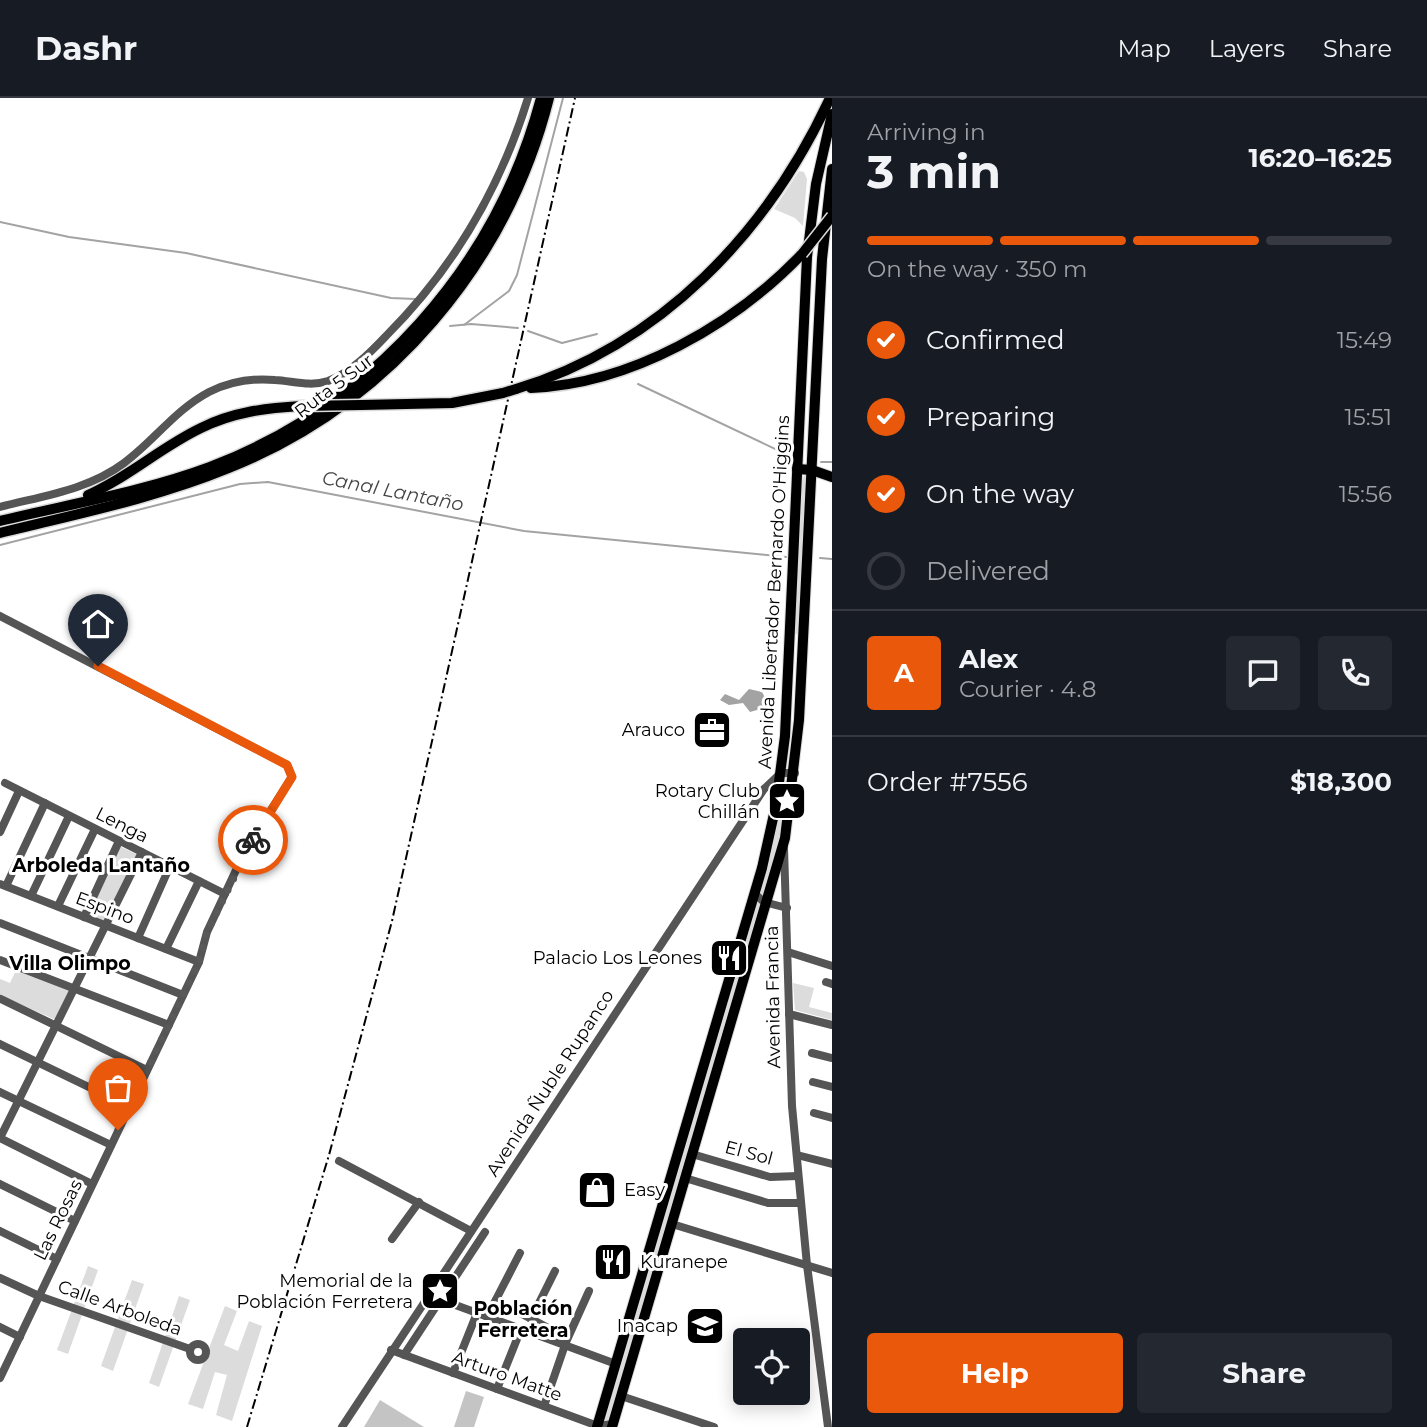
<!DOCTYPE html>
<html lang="en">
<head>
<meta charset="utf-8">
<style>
	:root { --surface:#171b24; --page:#242831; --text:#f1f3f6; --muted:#9ea1a6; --line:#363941; --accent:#ea580c }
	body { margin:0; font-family:Montserrat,sans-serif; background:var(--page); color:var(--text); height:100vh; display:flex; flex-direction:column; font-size:26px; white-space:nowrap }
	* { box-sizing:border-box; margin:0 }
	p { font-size:23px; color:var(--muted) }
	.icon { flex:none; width:38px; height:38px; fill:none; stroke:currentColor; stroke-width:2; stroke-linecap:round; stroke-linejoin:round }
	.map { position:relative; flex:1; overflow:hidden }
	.drawer { display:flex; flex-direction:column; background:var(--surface); width:595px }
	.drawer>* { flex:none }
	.tools { position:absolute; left:733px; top:1230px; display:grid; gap:14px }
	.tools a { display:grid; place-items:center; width:77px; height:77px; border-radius:7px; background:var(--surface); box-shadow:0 4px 18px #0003; font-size:35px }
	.pin { position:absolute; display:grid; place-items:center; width:60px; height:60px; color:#fff; margin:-72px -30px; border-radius:50% 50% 50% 0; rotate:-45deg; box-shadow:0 0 7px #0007 }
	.pin .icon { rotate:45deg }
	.courier { position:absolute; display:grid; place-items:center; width:70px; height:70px; margin:-35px; border:5px solid #ea580c; border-radius:50%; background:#fff; color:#222; box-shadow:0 2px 9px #0007 }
	.summary em { font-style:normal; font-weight:700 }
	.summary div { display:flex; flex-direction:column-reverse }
	.summary { display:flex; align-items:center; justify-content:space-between; height:119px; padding:0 35px }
	h1 { font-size:46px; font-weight:700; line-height:52px }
	.bar { display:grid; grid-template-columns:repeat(4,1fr); gap:10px 7px; align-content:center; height:84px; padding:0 35px }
	.bar i { height:9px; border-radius:5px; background:var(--line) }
	.bar .active { background:var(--accent) }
	.bar p { grid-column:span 4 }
	.line { display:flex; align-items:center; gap:18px; padding:0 35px; border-top:2px solid var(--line) }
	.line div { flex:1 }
	.round { display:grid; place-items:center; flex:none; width:74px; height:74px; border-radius:7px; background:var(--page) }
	ol { padding:0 35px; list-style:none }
	li { display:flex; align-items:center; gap:21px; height:77px }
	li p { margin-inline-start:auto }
	li .icon { padding:7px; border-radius:50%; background:var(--accent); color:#fff; stroke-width:4 }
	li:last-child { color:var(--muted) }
	li i { width:38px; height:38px; border:4px solid var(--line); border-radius:50% }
	.action { display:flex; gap:14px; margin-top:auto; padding:14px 35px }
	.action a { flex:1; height:80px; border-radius:7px; background:var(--accent); color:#fff; font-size:28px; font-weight:700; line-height:80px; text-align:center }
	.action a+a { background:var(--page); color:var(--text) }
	header { display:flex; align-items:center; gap:42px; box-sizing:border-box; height:98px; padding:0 35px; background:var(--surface); border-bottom:2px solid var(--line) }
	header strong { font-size:33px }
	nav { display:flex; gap:38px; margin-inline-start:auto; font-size:24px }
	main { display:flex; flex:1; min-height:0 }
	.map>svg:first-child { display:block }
	.green { fill:#dcdcdc }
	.water { fill:#a3a3a3 }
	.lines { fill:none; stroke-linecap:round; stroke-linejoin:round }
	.stream { stroke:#a3a3a3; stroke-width:2 }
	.building { fill:#c4c4c4 }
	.major-casing { stroke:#dbdbdb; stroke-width:12 }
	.highway-casing { stroke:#dbdbdb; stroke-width:13 }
	.minor { stroke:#555; stroke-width:8 }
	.major { stroke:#000; stroke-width:10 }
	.highway { stroke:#000; stroke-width:10 }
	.rail { stroke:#000; stroke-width:2; stroke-dasharray:10 3.5 2 3.5; stroke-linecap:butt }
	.highway-bridge-casing { stroke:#dbdbdb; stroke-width:13; stroke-linecap:butt }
	.highway-bridge { stroke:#000; stroke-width:10 }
	.done { stroke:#595959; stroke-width:7; stroke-dasharray:0 12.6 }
	.route { stroke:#ea580c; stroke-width:9 }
	.labels { text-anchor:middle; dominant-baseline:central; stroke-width:6; stroke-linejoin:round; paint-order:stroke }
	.street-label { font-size:18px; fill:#000; stroke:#fff }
	.poi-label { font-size:18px; fill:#000; stroke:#fff; text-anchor:end }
	.water-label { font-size:19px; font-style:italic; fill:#444; stroke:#fff }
	.neighbourhood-label { font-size:19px; font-weight:bold; fill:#000; stroke:#fff }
</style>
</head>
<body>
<header>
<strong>Dashr</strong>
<nav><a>Map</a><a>Layers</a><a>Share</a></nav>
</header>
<main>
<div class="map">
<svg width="832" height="1329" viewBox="0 0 832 1329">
	<rect width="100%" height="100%" fill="#fff"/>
	<g class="green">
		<path d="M799,73L804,74L807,81L803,128L795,120L774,111Z"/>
		<path d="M804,378H807L798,537L794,534L802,383Z"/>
		<path d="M784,682L791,683L781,740L609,1329H603L759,800Z"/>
		<path d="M119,748L138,757L107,825L89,818Z"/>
		<path d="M17,870L72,891L56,922L0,897V881L10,885Z"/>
		<path d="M793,885L814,890L809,909L832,915V922L795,912Z"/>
		<path d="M88,1168L98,1172L68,1256L57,1252Z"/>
		<path d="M132,1182L144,1186L113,1273L101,1268Z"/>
		<path d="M179,1198L190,1202L159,1289L149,1285Z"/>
		<path d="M225,1208L237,1213L224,1247L238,1253L249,1223L262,1228L232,1323L216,1317L227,1277L215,1274L203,1311L188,1306Z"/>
	</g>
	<path class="water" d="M749,591L762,594L771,611L770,615L766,617L757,612L750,614L743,605L729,607L720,602L725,596L739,602Z"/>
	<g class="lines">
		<g class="stream">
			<path d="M0,124L69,139L186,155L391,200L415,201"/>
			<path d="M464,227L509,193L517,177L563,0"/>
			<path d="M450,228L471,226L518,230"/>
			<path d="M528,233L562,245L597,236"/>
			<path d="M638,286L790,358"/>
			<path d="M821,364H832"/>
			<path d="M0,447L240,386L268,384L524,433L786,459"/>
			<path d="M820,460L832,461"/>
		</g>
	</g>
	<g class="building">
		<path d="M466,1293L484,1299L474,1329H454Z"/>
		<path d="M380,1302L424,1329H364Z"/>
	</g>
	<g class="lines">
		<g class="major-casing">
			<g id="major">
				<path d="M797,371L812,372L832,379"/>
				<path d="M597,1329L762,770L776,707L785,638L807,159L816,86L832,16"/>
				<path d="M612,1329L785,740L799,622L822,161L832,71"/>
			</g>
		</g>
		<g class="highway-casing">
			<g id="highway">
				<path d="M531,290C631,286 734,227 802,156"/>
				<path d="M516,291C661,247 768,134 830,0"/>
				<path d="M361,307L452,305L503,295"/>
				<path d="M88,397C129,379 161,349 201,330C233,314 266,310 301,308"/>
				<path d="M0,423C70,406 143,394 210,369C374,306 496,169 541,0"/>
				<path d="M0,435C77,416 156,400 229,370C389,306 507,166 549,0"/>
			</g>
		</g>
		<g class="minor">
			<path d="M0,409C42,398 88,392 124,365C154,343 175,312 209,294C229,284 253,280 275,282C293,283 310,289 328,283C350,275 370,255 386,238C454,170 500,91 528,0"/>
			<path d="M0,518L287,667L292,679L245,753L207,834L199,864L0,1280"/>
			<path d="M5,685L225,796"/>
			<path d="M0,734L19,693"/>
			<path d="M784,750L792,1008L807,1167L828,1329"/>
			<path d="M0,786L199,864"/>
			<path d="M6,788L45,705"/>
			<path d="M755,796L764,804L787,810"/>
			<path d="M31,798L69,718"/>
			<path d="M58,808L95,731"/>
			<path d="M84,819L119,743"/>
			<path d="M0,825L183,897"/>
			<path d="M138,840L170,768"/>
			<path d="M166,851L199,783"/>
			<path d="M788,854L832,868"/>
			<path d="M0,862L169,927"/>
			<path d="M826,884L832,886"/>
			<path d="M1,901L147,972"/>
			<path d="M789,916L832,927"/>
			<path d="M0,946L130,1009"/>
			<path d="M812,955L832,960"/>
			<path d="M813,984L832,989"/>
			<path d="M0,994L111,1047"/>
			<path d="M814,1015L832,1020"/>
			<path d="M692,1056L770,1079L798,1078"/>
			<path d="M797,1057L832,1066"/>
			<path d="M339,1063L471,1133"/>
			<path d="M685,1080L768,1105H801"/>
			<path d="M0,1086L75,1123"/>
			<path d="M92,1086L0,1040L142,754"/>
			<path d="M672,1126L832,1175"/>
			<path d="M0,1133L57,1161"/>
			<path d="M392,1141L419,1104"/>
			<path d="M0,1180L39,1198L190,1251"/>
			<path d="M428,1197L616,1266"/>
			<path d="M496,1202L567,1240"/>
			<path d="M487,1219L520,1155"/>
			<path d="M531,1221L555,1173"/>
			<path d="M0,1229L20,1239"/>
			<circle cx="198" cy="1254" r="8"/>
			<path d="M391,1252L598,1328L613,1326"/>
			<path d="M404,1257L485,1134"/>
			<path d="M453,1275L477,1215"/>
			<path d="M497,1291L521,1231"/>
			<path d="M621,1298L714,1329"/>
			<path d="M544,1308L566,1244L589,1193"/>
			<path d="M342,1329L764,691L781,675H795"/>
		</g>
		<use href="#major" class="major"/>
		<use href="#highway" class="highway"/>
		<path class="rail" d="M247,1329L329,1057L392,823L575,0"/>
		<g class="highway-bridge-casing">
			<g id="highway-bridge">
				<path d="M802,156L832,118"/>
				<path d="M503,295L516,291"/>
				<path d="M301,308L361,307"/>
			</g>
		</g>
		<use href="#highway-bridge" class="highway-bridge"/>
	</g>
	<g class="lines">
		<path class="done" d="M118,1032L199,864L207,834L253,742"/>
		<path class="route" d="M98,568L287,667L292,679L253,742"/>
	</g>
	<defs>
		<g id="office-square" transform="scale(2.0125)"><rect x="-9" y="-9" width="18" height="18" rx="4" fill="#000" stroke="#fff"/><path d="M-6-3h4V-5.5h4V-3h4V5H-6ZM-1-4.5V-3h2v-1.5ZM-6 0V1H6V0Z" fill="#fff"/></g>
		<g id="sight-square" transform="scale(2.0125)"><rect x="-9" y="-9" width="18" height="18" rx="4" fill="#000" stroke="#fff"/><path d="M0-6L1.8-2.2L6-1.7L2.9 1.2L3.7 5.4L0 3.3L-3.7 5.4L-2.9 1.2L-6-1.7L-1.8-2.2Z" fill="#fff"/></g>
		<g id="restaurant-square" transform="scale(2.0125)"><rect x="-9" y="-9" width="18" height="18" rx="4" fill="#000" stroke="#fff"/><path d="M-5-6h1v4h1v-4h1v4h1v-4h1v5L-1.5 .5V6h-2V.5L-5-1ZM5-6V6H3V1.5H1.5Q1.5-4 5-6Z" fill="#fff"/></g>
		<g id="shop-square" transform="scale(2.0125)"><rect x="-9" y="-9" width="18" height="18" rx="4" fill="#000" stroke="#fff"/><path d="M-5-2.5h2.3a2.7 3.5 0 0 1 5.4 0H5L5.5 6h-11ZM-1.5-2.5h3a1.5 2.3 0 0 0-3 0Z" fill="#fff"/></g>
		<g id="university-square" transform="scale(2.0125)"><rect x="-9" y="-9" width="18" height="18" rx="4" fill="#000" stroke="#fff"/><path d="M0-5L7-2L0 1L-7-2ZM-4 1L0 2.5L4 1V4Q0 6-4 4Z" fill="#fff"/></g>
	</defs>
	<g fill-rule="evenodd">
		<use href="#office-square" x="712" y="632"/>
		<use href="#sight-square" x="787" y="703"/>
		<use href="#restaurant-square" x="729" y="860"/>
		<use href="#shop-square" x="597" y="1092"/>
		<use href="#restaurant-square" x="613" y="1164"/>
		<use href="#sight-square" x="440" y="1193"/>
		<use href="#university-square" x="705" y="1228"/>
	</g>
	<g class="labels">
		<g class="street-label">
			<text transform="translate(334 288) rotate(-37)">Ruta 5 Sur</text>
			<text transform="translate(774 494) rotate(-87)">Avenida Libertador Bernardo O'Higgins</text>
			<text transform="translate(122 727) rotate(27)">Lenga</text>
			<text transform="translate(105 810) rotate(21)">Espino</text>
			<text transform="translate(773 899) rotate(-91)">Avenida Francia</text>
			<text transform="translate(550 985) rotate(-57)">Avenida Ñuble Rupanco</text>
			<text transform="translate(749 1055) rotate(15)">El Sol</text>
			<text transform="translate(58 1122) rotate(-64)">Las Rosas</text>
			<text transform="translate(120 1210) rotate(20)">Calle Arboleda</text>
			<text transform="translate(507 1278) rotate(20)">Arturo Matte</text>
		</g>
		<g class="poi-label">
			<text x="685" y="632">Arauco</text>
			<text x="760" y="693">Rotary Club<tspan x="760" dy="21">Chillán</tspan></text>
			<text x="702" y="860">Palacio Los Leones</text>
			<text x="624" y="1092" text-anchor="start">Easy</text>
			<text x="640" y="1164" text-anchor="start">Kuranepe</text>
			<text x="413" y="1183">Memorial de la<tspan x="413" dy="21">Población Ferretera</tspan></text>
			<text x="678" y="1228">Inacap</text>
		</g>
		<g class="water-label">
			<text transform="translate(393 393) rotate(11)">Canal Lantaño</text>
		</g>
		<g class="neighbourhood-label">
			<text x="101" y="767">Arboleda Lantaño</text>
			<text x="70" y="865">Villa Olimpo</text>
			<text x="523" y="1210">Población<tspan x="523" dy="22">Ferretera</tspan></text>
		</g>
	</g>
</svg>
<div class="tools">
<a><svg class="icon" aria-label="locate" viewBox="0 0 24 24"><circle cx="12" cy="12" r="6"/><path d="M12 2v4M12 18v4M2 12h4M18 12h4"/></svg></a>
</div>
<div class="pin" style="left:118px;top:1032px;background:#ea580c"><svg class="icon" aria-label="bag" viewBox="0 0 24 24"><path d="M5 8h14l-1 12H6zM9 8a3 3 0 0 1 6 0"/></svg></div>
<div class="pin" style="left:98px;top:568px;background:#1f2937"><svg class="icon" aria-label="home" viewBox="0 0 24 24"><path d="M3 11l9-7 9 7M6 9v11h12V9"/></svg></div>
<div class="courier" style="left:253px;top:742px"><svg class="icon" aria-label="bike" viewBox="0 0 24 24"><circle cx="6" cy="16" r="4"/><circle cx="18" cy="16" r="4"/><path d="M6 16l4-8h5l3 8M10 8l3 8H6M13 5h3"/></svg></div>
</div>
<section class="drawer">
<div class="summary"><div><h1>3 min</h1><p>Arriving in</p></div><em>16:20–16:25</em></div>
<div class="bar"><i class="active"></i><i class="active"></i><i class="active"></i><i></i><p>On the way · 350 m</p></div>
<ol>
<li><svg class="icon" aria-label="check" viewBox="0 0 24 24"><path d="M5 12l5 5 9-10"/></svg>Confirmed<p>15:49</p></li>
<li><svg class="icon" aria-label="check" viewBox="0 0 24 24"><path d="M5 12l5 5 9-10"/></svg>Preparing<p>15:51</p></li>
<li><svg class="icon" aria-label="check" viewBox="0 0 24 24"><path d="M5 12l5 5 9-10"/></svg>On the way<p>15:56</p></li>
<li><i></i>Delivered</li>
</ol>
<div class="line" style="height:126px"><b class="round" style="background:var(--accent);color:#fff">A</b><div><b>Alex</b><p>Courier · 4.8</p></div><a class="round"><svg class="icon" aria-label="chat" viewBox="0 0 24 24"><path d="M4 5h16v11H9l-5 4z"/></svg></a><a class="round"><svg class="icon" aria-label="phone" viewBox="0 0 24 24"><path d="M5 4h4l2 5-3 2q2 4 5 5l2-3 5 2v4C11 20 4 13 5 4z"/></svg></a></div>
<div class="line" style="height:91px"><div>Order #7556</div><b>$18,300</b></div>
<div class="action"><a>Help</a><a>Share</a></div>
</section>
</main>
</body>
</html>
